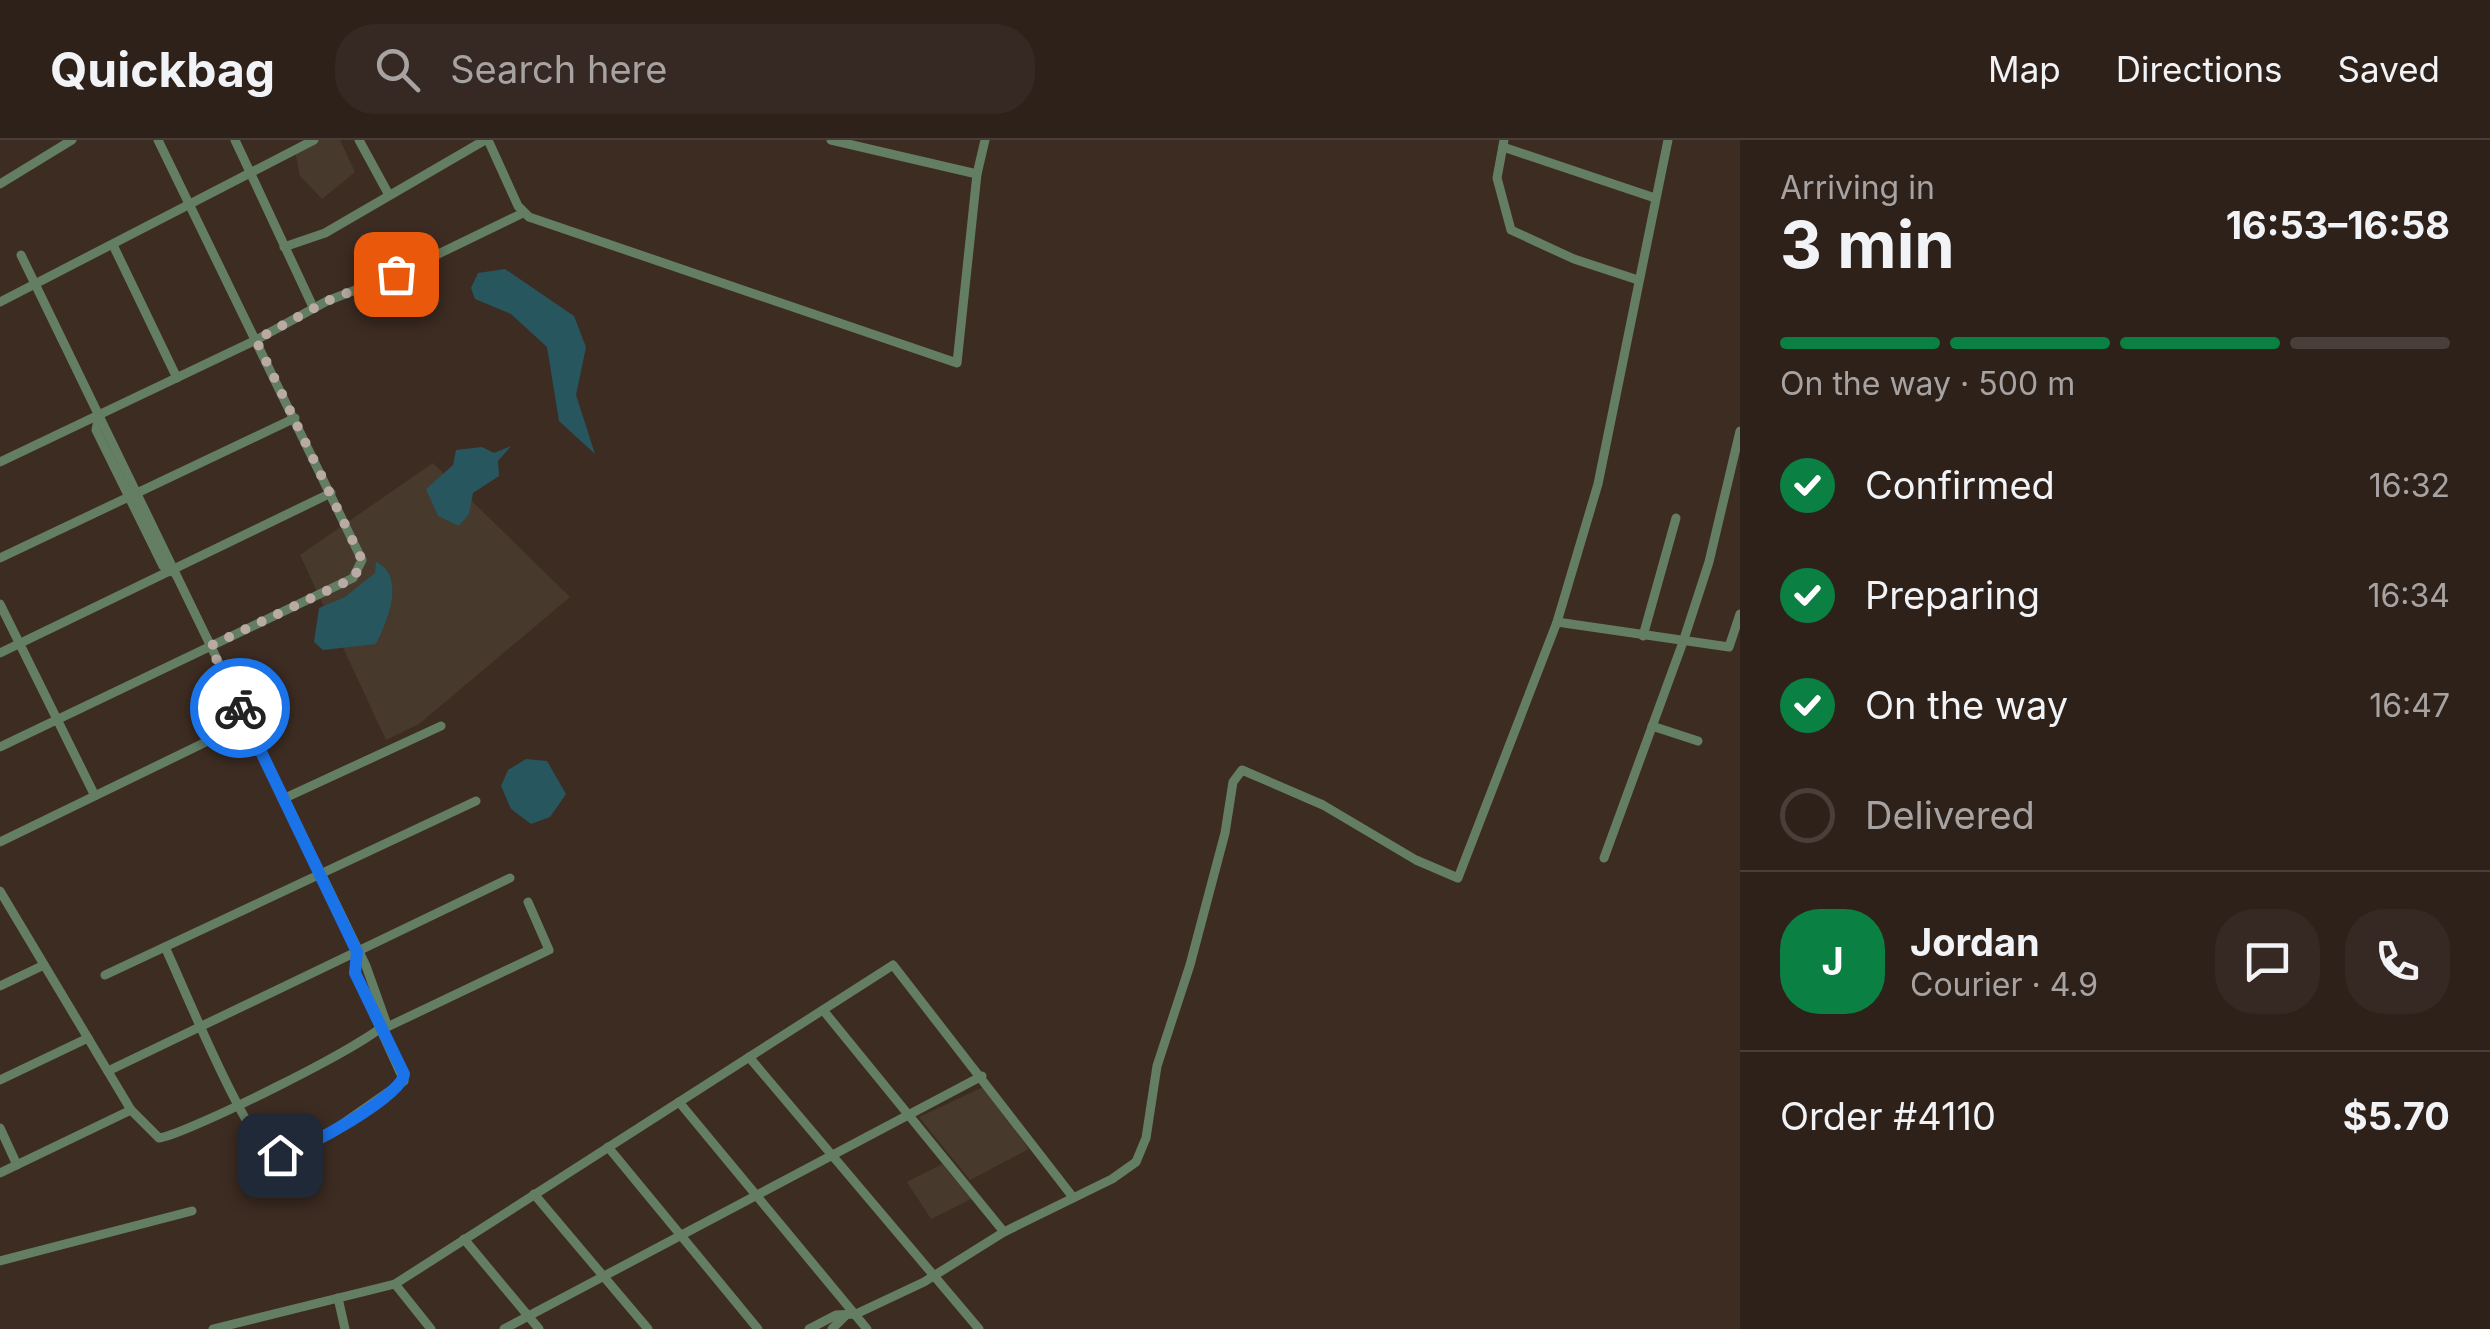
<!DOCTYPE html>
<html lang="en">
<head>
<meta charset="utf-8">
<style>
	:root { --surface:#2e211a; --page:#362923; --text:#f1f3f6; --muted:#a7a3a2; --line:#493e39; --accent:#0b8043 }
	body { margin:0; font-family:Inter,sans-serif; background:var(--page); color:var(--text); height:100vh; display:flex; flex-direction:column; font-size:38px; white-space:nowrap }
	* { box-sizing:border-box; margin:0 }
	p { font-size:32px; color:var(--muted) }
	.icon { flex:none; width:55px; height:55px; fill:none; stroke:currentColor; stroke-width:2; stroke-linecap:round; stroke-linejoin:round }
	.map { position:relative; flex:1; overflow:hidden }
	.side { display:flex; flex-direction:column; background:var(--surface); width:750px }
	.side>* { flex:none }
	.pin { position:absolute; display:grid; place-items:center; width:85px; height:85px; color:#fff; margin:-42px; border-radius:20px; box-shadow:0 5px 15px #0006 }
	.courier { position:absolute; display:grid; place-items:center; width:100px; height:100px; margin:-50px; border:8px solid #1a73e8; border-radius:50%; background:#fff; color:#222; box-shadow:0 2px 12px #0007 }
	.head em { font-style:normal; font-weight:700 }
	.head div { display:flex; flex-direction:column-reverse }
	.head { display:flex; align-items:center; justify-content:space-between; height:170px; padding:0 40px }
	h1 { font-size:65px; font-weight:700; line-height:75px }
	.bar { display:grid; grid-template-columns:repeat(4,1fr); gap:15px 10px; align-content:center; height:120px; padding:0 40px }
	.bar i { height:12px; border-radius:8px; background:var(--line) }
	.bar .active { background:var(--accent) }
	.bar p { grid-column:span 4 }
	.line { display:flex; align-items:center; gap:25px; padding:0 40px; border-top:2px solid var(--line) }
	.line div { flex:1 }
	.round { display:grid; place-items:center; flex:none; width:105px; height:105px; border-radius:40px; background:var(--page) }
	ol { padding:0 40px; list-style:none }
	li { display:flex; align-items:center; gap:30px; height:110px }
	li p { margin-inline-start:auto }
	li .icon { padding:10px; border-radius:50%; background:var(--accent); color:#fff; stroke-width:4 }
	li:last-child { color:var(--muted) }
	li i { width:55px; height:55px; border:5px solid var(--line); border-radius:50% }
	header { display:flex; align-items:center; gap:60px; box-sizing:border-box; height:140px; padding:0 50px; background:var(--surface); border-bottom:2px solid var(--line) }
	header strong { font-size:48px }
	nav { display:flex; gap:55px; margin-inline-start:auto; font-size:35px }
	.search { width:700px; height:90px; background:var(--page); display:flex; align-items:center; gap:25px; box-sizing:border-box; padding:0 35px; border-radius:40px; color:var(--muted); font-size:38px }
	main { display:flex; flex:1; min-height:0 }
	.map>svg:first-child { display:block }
	.industrial { fill:#47392c }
	.water { fill:#27565e }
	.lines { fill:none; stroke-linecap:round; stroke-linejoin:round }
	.minor { stroke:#647e64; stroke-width:9 }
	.done { stroke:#b9aba4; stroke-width:10; stroke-dasharray:0 18 }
	.route { stroke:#1a73e8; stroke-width:12 }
</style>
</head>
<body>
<header>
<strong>Quickbag</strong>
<div class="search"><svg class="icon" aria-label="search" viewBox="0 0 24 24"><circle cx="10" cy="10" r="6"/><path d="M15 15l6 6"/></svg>Search here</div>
<nav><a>Map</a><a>Directions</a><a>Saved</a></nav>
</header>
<main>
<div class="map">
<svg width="1740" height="1189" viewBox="0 0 1740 1189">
	<rect width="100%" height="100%" fill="#3d2c22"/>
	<g class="industrial">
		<path d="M319,0H340L355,32L322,59L300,36L295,11Z"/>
		<path d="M433,323L570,457L419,584L386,600L300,415Z"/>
		<path d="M983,947L1029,1009L970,1040L919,977Z"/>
		<path d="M942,1024L971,1059L931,1079L907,1042Z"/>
	</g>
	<g class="water">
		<path d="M505,129L574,176L586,207L576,255L595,314L559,281L547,207L511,174L475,159L471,148L478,133Z"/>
		<path d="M511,306L498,321L499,336L473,353L469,374L459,386L438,376L426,349L453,325L456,310L482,307L494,313Z"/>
		<path d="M376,422C406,436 388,481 376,504L323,510L314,502L319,468L345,457L375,433Z"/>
		<path d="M526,619L547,621L566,654L550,677L531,684L511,669L501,646L508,630Z"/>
	</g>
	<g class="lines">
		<g class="minor">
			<path d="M235,0L313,167"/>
			<path d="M359,0L389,55"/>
			<path d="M488,0L518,66L529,77L957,223L977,34L985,0"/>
			<path d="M831,0L977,34"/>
			<path d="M1504,0L1497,38L1511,90L1574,119L1638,140"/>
			<path d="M1503,7L1655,58"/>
			<path d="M0,44L72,0"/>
			<path d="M113,105L177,238"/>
			<path d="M284,107L325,93L485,0"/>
			<path d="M0,162L314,0"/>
			<path d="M98,280L96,290L163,426L172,432"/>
			<path d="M0,322L256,200L327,161L397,134L523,73"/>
			<path d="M0,418L295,278"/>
			<path d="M0,464L94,654"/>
			<path d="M1557,482L1729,507L1740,474"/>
			<path d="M1643,496L1676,378"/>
			<path d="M0,513L331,353"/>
			<path d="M1652,586L1698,601"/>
			<path d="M0,607L353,438L362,420L158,0"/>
			<path d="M285,658L441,586"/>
			<path d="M0,702L247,582"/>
			<path d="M1604,718L1683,502L1709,422L1740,291"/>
			<path d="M0,751L131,970L159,998C183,996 379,899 386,882L366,826L21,115"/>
			<path d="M165,807C182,843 246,1001 273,1015L311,1006L404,941L355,833L357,812"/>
			<path d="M105,835L476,661"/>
			<path d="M0,846L44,825"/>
			<path d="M823,870L1004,1092"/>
			<path d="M383,889L549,810L528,762"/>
			<path d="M749,917L979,1189"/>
			<path d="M108,931L510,738"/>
			<path d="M0,940L88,898"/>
			<path d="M679,962L867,1189"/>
			<path d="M0,988L17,1025"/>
			<path d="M608,1007L758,1189"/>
			<path d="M0,1033L131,970"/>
			<path d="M534,1054L648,1189"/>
			<path d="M464,1099L539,1189"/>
			<path d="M0,1121L192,1071"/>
			<path d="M395,1144L431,1189"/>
			<path d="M338,1158L345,1189"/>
			<path d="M213,1189L395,1144L893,825L1072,1056"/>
			<path d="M504,1189L982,936"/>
			<path d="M809,1189L836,1175L856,1174L924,1142L1004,1092L1112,1039L1136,1022L1146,998L1157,926L1190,825L1225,693L1233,642L1242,630L1323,665L1416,720L1458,738L1557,482L1598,344L1668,0"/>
			<path d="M832,1189L845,1176"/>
		</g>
	</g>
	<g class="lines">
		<path class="done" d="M240,568L210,506L354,438L362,420L256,200L327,161L396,134"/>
		<path class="route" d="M240,568L357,812L355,833L404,934C403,955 304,1011 280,1015"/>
	</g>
</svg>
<div class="pin" style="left:396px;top:134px;background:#ea580c"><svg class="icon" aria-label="bag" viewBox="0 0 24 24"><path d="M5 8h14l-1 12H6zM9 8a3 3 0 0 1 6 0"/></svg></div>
<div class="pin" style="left:280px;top:1015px;background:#1f2937"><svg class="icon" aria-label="home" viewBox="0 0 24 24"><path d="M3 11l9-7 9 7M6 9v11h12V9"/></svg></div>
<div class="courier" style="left:240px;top:568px"><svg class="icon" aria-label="bike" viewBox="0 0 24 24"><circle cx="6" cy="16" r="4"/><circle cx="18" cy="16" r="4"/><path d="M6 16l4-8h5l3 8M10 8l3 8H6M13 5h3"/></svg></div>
</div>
<section class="side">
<div class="head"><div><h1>3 min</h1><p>Arriving in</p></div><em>16:53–16:58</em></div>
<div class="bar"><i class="active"></i><i class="active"></i><i class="active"></i><i></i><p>On the way · 500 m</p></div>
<ol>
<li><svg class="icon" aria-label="check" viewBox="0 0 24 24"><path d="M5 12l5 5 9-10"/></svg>Confirmed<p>16:32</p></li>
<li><svg class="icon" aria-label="check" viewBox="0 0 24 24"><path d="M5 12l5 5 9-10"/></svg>Preparing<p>16:34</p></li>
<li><svg class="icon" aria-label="check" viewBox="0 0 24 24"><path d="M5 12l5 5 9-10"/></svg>On the way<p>16:47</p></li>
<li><i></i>Delivered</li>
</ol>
<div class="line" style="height:180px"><b class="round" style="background:var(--accent);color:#fff">J</b><div><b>Jordan</b><p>Courier · 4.9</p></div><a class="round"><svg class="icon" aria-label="chat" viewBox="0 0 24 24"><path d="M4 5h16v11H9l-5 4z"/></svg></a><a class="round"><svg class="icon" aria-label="phone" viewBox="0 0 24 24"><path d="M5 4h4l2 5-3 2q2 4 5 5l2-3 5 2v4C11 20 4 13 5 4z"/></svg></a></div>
<div class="line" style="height:130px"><div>Order #4110</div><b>$5.70</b></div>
</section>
</main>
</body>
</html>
